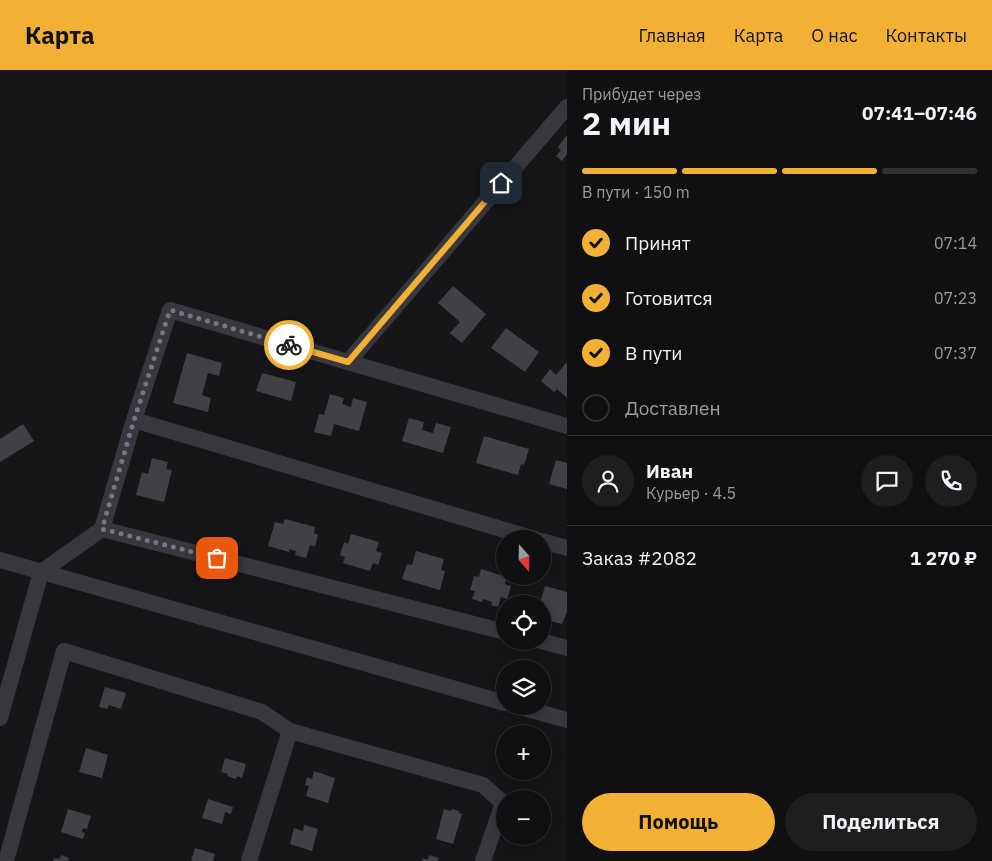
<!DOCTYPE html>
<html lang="ru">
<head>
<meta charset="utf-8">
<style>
	:root { --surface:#101012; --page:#1e1e20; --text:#f1f3f6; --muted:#9c9d9f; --line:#303032; --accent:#f2b134 }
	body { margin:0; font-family:"IBM Plex Sans",sans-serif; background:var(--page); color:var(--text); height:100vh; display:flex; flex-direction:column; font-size:19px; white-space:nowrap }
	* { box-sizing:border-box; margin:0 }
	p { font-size:16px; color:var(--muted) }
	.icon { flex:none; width:28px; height:28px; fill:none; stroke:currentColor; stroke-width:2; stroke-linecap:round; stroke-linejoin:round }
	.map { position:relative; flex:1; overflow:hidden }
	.panel { display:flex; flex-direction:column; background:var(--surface); width:425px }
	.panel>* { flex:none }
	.needle { width:32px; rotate:160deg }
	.fabs { position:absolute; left:496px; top:460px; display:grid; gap:10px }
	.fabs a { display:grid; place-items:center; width:55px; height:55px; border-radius:50%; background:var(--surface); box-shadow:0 2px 12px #0003,0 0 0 1px var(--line); font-size:25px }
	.pin { position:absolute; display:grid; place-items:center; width:42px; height:42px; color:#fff; margin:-21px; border-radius:10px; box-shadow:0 2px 8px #0006 }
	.courier { position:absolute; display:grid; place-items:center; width:50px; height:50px; margin:-25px; border:4px solid #f2b134; border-radius:50%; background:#fff; color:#222; box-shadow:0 1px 6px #0007 }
	.overview em { font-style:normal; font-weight:700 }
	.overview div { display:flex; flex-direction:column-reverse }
	.overview { display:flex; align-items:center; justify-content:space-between; height:85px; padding:0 15px }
	h1 { font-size:32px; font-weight:700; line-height:38px }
	.bar { display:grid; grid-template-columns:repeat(4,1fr); gap:8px 5px; align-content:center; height:60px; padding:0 15px }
	.bar i { height:6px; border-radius:4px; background:var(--line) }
	.bar .current { background:var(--accent) }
	.bar p { grid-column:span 4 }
	.line { display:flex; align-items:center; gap:12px; padding:0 15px; border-top:1px solid var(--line) }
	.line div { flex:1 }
	.round { display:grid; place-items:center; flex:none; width:52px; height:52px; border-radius:26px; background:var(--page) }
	ol { padding:0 15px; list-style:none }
	li { display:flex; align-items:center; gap:15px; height:55px }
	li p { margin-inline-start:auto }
	li .icon { padding:5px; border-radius:50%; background:var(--accent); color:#111; stroke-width:4 }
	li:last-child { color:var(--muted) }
	li i { width:28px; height:28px; border:2px solid var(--line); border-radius:50% }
	.button { display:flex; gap:10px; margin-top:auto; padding:10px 15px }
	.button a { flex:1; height:58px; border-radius:30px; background:var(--accent); color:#111; font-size:20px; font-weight:700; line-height:58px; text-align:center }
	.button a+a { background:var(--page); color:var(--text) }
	header { display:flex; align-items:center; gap:30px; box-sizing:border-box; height:70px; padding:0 25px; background:var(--accent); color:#111 }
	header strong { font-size:24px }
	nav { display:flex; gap:28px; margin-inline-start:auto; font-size:18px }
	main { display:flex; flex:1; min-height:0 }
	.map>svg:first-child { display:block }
	.building { fill:#404145 }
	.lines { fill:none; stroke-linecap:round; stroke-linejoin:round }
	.minor { stroke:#37383d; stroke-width:16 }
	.done { stroke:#757880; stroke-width:5; stroke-dasharray:0 9 }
	.route { stroke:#f2b134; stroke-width:6 }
</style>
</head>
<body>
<header>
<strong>Карта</strong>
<nav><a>Главная</a><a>Карта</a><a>О нас</a><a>Контакты</a></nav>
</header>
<main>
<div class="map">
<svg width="567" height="791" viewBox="0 0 567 791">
	<rect width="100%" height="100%" fill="#161618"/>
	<g class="building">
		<path d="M567,65V84L562,91L556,86L561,80L558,77Z"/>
		<path d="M453,216L486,244L462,273L450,263L460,252L438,233Z"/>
		<path d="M506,258L539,282L525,302L491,278Z"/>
		<path d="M187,283L222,293L219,306L208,303L202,325L211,328L208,342L173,333Z"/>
		<path d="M566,293L567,294V328L557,319L554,322L541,311L550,299L556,305Z"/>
		<path d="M262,303L296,312L291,331L256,321Z"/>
		<path d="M330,324L344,328L342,334L351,337L353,328L367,332L359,361L334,354L331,366L314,362L319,344L324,345Z"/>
		<path d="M409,348L424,352L422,360L433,363L436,353L451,357L443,383L402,371Z"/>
		<path d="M23,354L34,371L0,392V369Z"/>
		<path d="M484,366L529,379L524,395L521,394L518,405L476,393Z"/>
		<path d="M152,388L168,392L166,399L172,400L164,432L136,425L142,402L148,404Z"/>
		<path d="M556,390L567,393V419L549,414Z"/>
		<path d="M285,449L315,457L314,463L318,465L315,477L310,475L306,488L295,485L296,481L290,479L289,482L268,476L275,452L283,454Z"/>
		<path d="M351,464L379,472L376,481L382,483L378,495L373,493L370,501L343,493L345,487L340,485L344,472L348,474Z"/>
		<path d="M416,481L444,489L441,500L445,501L440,520L402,509L407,494L412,495Z"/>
		<path d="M481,499L507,507L505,514L511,516L507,529L501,527L498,537L491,535L492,532L483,529L482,532L472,529L475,521L470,520L474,506L479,507Z"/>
		<path d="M545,516L567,522V542L562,554L551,551L552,548L542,546V534H540Z"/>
		<path d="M105,617L126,623L121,639L109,635L107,639L99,637Z"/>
		<path d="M86,678L108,685L102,708L79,702Z"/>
		<path d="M225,688L246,694L242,708L237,706L236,709L227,706L228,704L221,702Z"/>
		<path d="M314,701L335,708L328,733L306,726L309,716L305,715L307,707L312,709Z"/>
		<path d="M208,729L233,737L231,744L225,742L222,754L202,748Z"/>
		<path d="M68,739L91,746L87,759L83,758L82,762L85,763L83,769L61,762Z"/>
		<path d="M444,739L451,741L452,739L459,741V743L462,744L453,774L436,769Z"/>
		<path d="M304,755L318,759L312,781L290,774L294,758L303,761Z"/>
		<path d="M195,778L215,784L213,791H191Z"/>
		<path d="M61,785L69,788L68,791H53L54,788L60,789Z"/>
		<path d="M429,785L439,788L438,791H422L423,788L428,790Z"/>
	</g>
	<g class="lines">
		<g class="minor">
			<path d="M348,292L567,37"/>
			<path d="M134,350L535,469"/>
			<path d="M102,459L134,350L170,240L567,356"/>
			<path d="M542,471L567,478"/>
			<path d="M0,490L505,633"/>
			<path d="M541,571L567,578"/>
			<path d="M517,636L567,650"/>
			<path d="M0,648L41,502L102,459L505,562"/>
			<path d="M6,791L64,581L262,642L290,661L483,715L503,733L483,791"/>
			<path d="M249,791L290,661"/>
		</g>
	</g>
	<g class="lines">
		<path class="done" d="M217,488L102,459L134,350L170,240L289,275"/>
		<path class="route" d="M289,275L348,292L501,113"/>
	</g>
</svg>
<div class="fabs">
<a><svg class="needle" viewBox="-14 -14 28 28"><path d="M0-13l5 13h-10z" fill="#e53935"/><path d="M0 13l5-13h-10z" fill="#9c9d9f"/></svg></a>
<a><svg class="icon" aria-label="locate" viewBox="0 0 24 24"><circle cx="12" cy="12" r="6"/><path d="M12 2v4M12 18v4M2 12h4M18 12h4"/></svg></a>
<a><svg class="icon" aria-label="layers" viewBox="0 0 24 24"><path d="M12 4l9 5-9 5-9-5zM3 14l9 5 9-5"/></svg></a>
<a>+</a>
<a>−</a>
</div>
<div class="pin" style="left:217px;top:488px;background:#ea580c"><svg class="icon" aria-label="bag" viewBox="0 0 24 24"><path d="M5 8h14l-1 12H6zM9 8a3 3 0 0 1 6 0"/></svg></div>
<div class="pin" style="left:501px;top:113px;background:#1f2937"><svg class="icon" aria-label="home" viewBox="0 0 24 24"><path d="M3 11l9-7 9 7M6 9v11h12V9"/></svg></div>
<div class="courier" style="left:289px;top:275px"><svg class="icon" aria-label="bike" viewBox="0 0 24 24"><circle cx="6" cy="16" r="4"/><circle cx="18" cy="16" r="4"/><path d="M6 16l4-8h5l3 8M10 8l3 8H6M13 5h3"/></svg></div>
</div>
<section class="panel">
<div class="overview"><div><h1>2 мин</h1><p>Прибудет через</p></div><em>07:41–07:46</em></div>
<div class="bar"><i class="current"></i><i class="current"></i><i class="current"></i><i></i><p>В пути · 150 m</p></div>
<ol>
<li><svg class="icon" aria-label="check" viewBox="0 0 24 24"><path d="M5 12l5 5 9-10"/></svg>Принят<p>07:14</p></li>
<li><svg class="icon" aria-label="check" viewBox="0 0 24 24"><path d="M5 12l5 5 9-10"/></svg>Готовится<p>07:23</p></li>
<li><svg class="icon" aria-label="check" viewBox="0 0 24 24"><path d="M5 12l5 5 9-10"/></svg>В пути<p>07:37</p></li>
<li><i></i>Доставлен</li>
</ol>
<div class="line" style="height:90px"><a class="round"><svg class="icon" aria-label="person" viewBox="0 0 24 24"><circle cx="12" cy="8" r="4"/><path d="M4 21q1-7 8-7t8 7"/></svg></a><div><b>Иван</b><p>Курьер · 4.5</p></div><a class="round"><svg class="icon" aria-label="chat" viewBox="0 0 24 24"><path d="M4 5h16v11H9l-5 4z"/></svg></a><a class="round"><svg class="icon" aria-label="phone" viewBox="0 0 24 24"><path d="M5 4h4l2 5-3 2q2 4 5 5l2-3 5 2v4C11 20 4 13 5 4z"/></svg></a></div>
<div class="line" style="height:65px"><div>Заказ #2082</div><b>1 270 ₽</b></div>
<div class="button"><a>Помощь</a><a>Поделиться</a></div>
</section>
</main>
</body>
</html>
